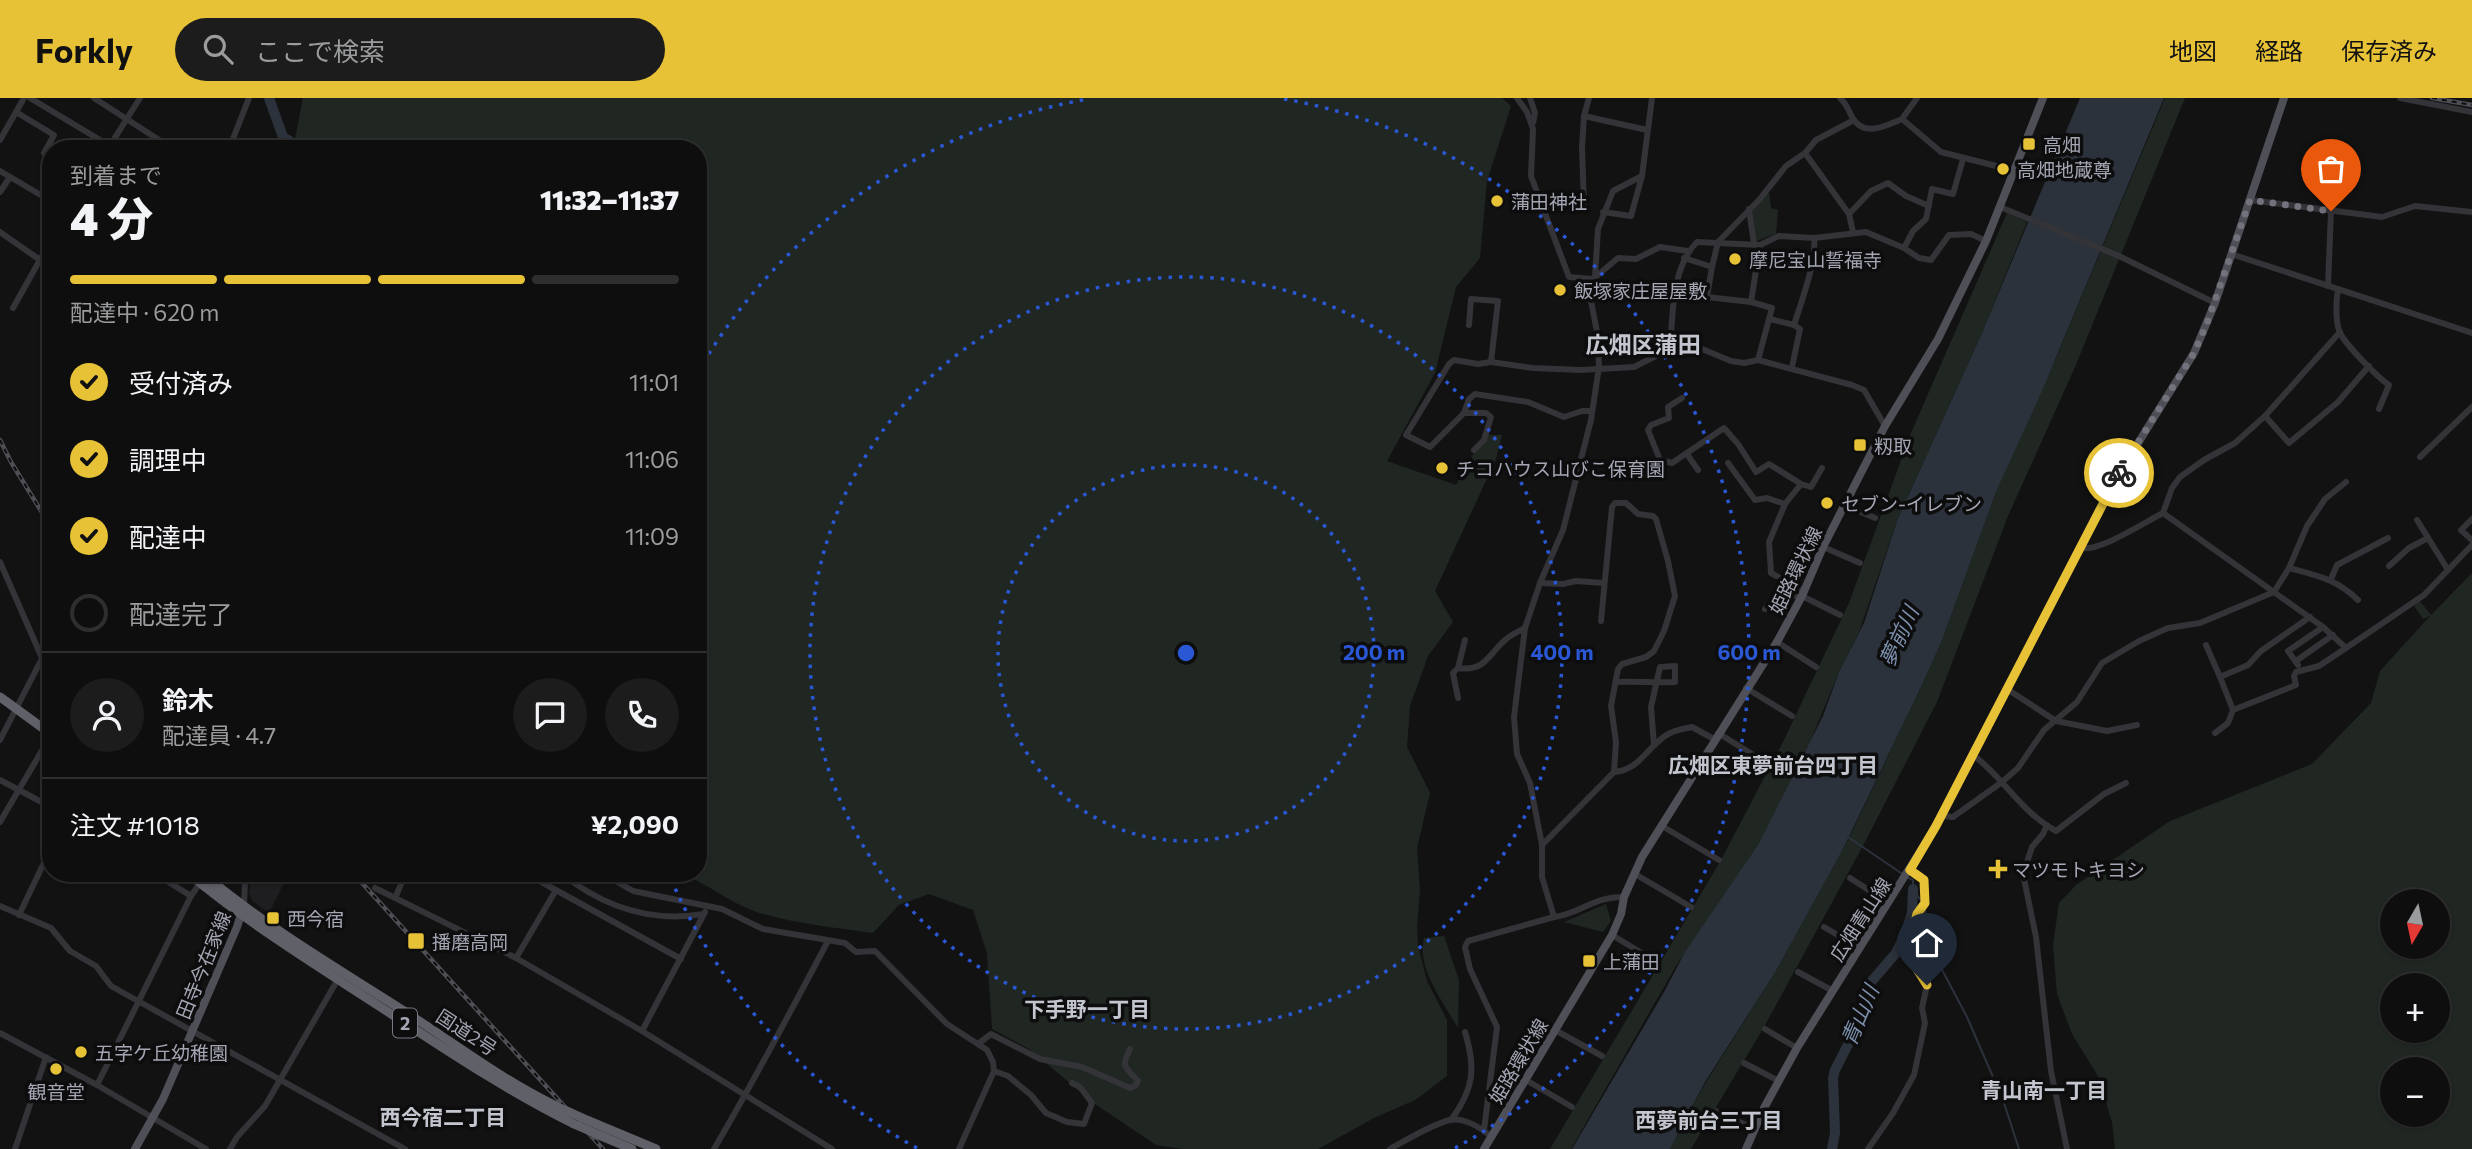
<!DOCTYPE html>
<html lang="ja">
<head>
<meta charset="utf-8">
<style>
	:root { --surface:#0e0e0e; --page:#1c1c1c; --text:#f1f3f6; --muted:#9b9c9e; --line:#2e2e2e; --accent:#e7c236 }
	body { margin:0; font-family:Commissioner,"Noto Sans JP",sans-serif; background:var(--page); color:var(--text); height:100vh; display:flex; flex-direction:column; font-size:26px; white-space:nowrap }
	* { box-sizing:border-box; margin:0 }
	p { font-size:23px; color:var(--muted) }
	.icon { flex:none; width:38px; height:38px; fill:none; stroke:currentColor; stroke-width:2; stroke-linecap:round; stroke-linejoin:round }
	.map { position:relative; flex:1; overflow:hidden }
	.side { position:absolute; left:42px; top:42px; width:665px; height:742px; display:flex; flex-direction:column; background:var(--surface); border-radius:28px; box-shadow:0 2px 5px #0004,0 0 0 2px var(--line) }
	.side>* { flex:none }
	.needle { width:46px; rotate:189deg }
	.buttons { position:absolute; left:2380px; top:791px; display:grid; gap:14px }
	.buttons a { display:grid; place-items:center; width:70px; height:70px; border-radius:50%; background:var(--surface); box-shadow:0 2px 5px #0004,0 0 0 2px var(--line); font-size:35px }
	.pin { position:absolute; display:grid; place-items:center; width:60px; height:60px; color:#fff; margin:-72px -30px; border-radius:50% 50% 50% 0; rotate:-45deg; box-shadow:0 0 7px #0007 }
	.pin .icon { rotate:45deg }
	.courier { position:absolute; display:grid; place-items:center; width:70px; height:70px; margin:-35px; border:5px solid #e7c236; border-radius:50%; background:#fff; color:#222; box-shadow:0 2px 9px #0007 }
	.summary em { font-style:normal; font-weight:800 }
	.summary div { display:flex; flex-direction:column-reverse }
	.summary { display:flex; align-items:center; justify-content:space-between; height:119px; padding:0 28px }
	h1 { font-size:46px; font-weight:800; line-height:52px }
	.bar { display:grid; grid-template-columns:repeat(4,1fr); gap:10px 7px; align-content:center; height:84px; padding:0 28px }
	.bar i { height:9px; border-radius:5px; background:var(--line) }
	.bar .selected { background:var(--accent) }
	.bar p { grid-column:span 4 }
	.line { display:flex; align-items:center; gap:18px; padding:0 28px; border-top:2px solid var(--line) }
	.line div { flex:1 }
	.round { display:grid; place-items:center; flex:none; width:74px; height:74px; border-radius:37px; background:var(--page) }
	ol { padding:0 28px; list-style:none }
	li { display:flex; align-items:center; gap:21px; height:77px }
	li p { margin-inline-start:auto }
	li .icon { padding:7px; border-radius:50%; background:var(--accent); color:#111; stroke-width:4 }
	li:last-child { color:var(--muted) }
	li i { width:38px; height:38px; border:4px solid var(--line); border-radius:50% }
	header { display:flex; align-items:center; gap:42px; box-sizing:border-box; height:98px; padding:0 35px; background:var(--accent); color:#111 }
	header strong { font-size:33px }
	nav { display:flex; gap:38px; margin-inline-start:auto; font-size:24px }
	.search { width:490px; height:63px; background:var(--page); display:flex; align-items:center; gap:18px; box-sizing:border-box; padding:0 24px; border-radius:38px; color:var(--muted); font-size:26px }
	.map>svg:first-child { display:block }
	.built { fill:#1e1e20 }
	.green { fill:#202722; fill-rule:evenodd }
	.water { fill:#2c323b }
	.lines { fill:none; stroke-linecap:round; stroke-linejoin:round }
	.stream { stroke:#2c323b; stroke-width:2 }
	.river { stroke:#2c323b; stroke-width:10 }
	.minor { stroke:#333338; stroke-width:6 }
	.major { stroke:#4f5057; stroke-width:8 }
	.highway { stroke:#5f6068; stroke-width:9 }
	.rail-casing { stroke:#4e4f55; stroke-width:4.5 }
	.rail { stroke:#0d0d0e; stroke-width:2; stroke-dasharray:5; stroke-linecap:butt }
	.highway-bridge { stroke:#5f6068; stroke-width:9 }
	.done { stroke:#71727b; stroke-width:7; stroke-dasharray:0 12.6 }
	.route { stroke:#e7c236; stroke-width:9 }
	.ring { fill:none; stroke:#2a57d4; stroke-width:3.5; stroke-dasharray:3.5 7 }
	.poi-dot { fill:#e7c236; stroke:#0d0d0e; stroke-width:2.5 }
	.labels { text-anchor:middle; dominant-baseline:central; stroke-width:7; stroke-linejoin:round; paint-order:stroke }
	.shield { fill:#0d0d0e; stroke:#777882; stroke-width:2 }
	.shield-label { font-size:18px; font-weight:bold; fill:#a4a6b3 }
	.poi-label { font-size:19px; fill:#a4a6b3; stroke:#0d0d0e; text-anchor:start }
	.street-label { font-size:19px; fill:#a4a6b3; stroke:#0d0d0e }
	.water-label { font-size:21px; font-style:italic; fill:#7c8fac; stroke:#0d0d0e }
	.neighbourhood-label { font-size:21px; font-weight:bold; fill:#c4c6cf; stroke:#0d0d0e }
	.quarter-label { font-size:23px; font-weight:bold; fill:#c4c6cf; stroke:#0d0d0e }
	.centre { fill:#2a57d4; stroke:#0d0d0e; stroke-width:3.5 }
	.ring-label { font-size:21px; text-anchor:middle; font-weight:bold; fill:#2a57d4; stroke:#0d0d0e; stroke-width:7; stroke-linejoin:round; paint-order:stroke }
</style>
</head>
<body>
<header>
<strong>Forkly</strong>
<div class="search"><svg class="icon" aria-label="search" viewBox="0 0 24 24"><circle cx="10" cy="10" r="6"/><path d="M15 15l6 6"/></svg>ここで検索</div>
<nav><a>地図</a><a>経路</a><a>保存済み</a></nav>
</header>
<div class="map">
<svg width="2472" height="1051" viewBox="0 0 2472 1051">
	<rect width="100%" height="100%" fill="#121213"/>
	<path class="built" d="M252,775H281L287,779L269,815L252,803L249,795Z"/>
	<g class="green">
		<path d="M303,0H1502L1511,8L1487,83L1480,160L1456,189L1435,275L1387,363L1456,387L1484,337H1502L1496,361L1435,493L1453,524L1428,558L1410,608L1407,649L1430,695L1417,750L1420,791L1417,830L1418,848L1427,883L1447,922V978L1415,1002L1374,1020L1318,1051H1183L1156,1047L1095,1006L1029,951L992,931L987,855L973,812L929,796L899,807L873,835C837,830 788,825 754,813C729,804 706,785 681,775H698V51H293Z"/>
		<path d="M2165,0H2185L2075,269L2008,418L1937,604L1865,744L1764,929L1691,1051H1670L1703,989L1776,873L1849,740L1921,589L1941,545L1996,394L2056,260Z"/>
		<path d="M1769,94L1771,110L1778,112L1776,136L1756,143L1752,113Z"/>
		<path d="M2007,115L2027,124L1982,235L1897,423L1859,534L1839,574L1810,644L1759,745L1676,868L1571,1051H1550L1721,762L1783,644L1849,505L1911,335Z"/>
		<path d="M2472,475V1051H2115L2112,1024L2098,978L2072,936L2057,896L2053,847L2059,805L2076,787L2170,723L2312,666L2371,605L2380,573L2430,518L2423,521L2414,508L2420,503L2431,517ZM2392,803H2438V849H2392ZM2392,887H2438V933H2392ZM2392,971H2438V1017H2392Z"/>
		<path d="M1606,806L1611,823L1603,834L1564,824Z"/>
		<path d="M1444,838L1459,882L1458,930C1444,905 1416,870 1424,840Z"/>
	</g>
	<path class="water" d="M2080,0H2164L2042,293L1996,394L1941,545L1921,589L1843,751L1776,873L1705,984L1670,1051H1572L1664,894L1685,854L1759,745L1823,618L1839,574L1864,525L1897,423L1982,235Z"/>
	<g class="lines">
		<g class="stream">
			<path d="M282,51L287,41"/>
			<path d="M1848,739L1901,775"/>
			<path d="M1909,780L1913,782V791L1922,804"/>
			<path d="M1924,809L1940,868L1967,919L2003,1002L2019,1051"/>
		</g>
		<g class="river">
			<path d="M269,0L283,39L291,44L292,51"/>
			<path d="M1832,1051L1835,1035L1833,980L1835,972L1859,925L1871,884L1896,855L1905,836L1912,815L1913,791"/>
		</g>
		<g class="minor">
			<path d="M30,0L110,48"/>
			<path d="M94,0L173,51"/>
			<path d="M1517,0L1527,14L1533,31L1531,78L1569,179L1593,181"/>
			<path d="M1530,0L1535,15L1533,25"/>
			<path d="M1589,0L1584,18L1647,32"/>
			<path d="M1840,0C1846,5 1848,11 1852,19C1864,40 1885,28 1902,21L1941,54L2012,72"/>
			<path d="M2400,0L2472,14"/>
			<path d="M16,14L54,37L44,55"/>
			<path d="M1902,21L1917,0"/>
			<path d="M0,42L24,0"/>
			<path d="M109,49L140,0"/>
			<path d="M229,51L249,0"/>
			<path d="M1805,55L1849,116L1853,134"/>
			<path d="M0,73L51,103"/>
			<path d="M0,94L10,79"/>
			<path d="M2250,102L2382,119L2415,108L2472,114"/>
			<path d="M1584,107L1582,49L1584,18"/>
			<path d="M2000,109L2119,158L2215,205"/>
			<path d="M1749,111L1754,146"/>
			<path d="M1603,114L1631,118L1642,78"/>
			<path d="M1849,116L1871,93L1888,85L1906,98L1929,108"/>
			<path d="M0,134L40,162"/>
			<path d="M1904,150L1913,133L1926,121L1932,91L1953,96L1963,61"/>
			<path d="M2231,156L2472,235"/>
			<path d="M1684,160L1712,169L1718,144L1759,102L1786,68L1805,55L1816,42L1854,22"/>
			<path d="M1712,169L1707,199L1751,204L1760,147"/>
			<path d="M1595,179L1598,131L1613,93L1642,78L1652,0"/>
			<path d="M2328,188L2331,113"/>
			<path d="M2338,191C2336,203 2335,223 2340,235C2347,248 2377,279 2389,287L2379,311"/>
			<path d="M1751,204L1772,210L1758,262"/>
			<path d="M13,210L51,142"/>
			<path d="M1770,221L1794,227L1800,231L1792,269"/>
			<path d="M1469,227L1471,201L1498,203L1491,264L1533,270L1581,272L1634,269L1670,251H1702L1731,263L1744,265L1758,262L1852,287L1864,292L1885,328"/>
			<path d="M1794,227C1801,205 1817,162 1814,140"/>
			<path d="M1670,251C1673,217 1671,170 1697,144L1760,147L1779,138L1814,140L1866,134L1904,150L1919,160L1931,162L1949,137L1971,136L1986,143"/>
			<path d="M1491,264L1478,266L1454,262L1449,266L1406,337L1430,349L1464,315L1469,301L1475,296L1528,304L1564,319L1582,313H1592"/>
			<path d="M1682,300L1668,309L1669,320L1651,327L1648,332L1660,362L1672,365L1724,330L1738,346L1756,374L1769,366L1801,386"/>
			<path d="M1464,315H1486L1491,319L1484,342L1474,352"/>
			<path d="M2265,318L2289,345L2338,304L2369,268"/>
			<path d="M1687,356L1698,372"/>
			<path d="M2420,359L2472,309"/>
			<path d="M1728,365L1755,402L1767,400L1785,406"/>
			<path d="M1845,407L1875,420"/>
			<path d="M2163,415L2323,529L2346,550L2424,497L2472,447"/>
			<path d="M2472,421L2461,432L2472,442"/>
			<path d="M2417,422L2448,472"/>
			<path d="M1823,449L1860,465"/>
			<path d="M2080,450C2100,454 2143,425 2163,415L2172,390L2180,379L2204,362L2235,345L2265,318L2340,234"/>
			<path d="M0,464L42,560L51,587"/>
			<path d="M2389,468L2409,450L2428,440"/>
			<path d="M2289,470C2318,478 2336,481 2358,502"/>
			<path d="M2331,481L2337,467L2388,440"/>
			<path d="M1540,485L1563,486L1576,483L1604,485"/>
			<path d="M1804,493L1771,475L1769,444L1785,406L1801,386L1811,389L1822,370"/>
			<path d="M1802,498L1840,517"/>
			<path d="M1765,511L1768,507L1782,504L1794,497L1800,500"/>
			<path d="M1601,523L1612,409L1615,405H1626L1638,416L1653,418L1656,421L1668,463L1675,498L1664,533L1654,553L1646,559L1622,566L1618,571L1611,608L1616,644L1614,674"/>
			<path d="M1465,542L1458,570C1485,574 1488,557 1505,542C1511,537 1519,533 1525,530"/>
			<path d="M1777,544L1816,569"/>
			<path d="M2206,547L2220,579L2248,567L2261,553L2310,519"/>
			<path d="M2296,563L2333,537"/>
			<path d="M2298,567L2288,553L2323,529"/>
			<path d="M1458,570L1453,575L1458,600"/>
			<path d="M2220,579L2233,612"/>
			<path d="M1616,584C1636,583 1655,585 1675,584V568L1660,569L1651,609L1654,647"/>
			<path d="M1746,590L1792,618"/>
			<path d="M2007,591L2056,623L2107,633L2137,627"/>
			<path d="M1718,635L1768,666"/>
			<path d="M2215,635L2228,625L2233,612L2296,587L2294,578L2296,574L2319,568L2346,550"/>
			<path d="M0,642L51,543"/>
			<path d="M1973,657C2003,679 2022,715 2056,733L2104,696L2126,685"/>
			<path d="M0,682L51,709"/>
			<path d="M1942,718L1953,719L2002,684L2018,670L2044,632L2077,604L2102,565L2139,543L2168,530L2200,525L2274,494L2289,470L2307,428L2325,401L2346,384"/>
			<path d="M0,724L51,637"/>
			<path d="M2047,727L2043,736L2032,749L2023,776L2036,839L2051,973L2067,1051"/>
			<path d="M1662,728L1719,762"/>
			<path d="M1542,747L1614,674C1639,672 1646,651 1665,638C1673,632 1683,631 1692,629L1714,641"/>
			<path d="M154,775L191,798"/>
			<path d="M525,775L681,861"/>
			<path d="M561,775C603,809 649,825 704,816"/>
			<path d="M602,775L633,793L722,811L763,831L845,845L856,854L875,853L947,926L987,952L993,964L994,973L959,1051"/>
			<path d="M1635,776L1691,809"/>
			<path d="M1850,780L1889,805"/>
			<path d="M375,790L516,860L642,933L832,1051"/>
			<path d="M395,800L406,775"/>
			<path d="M244,807L245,783L249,775"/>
			<path d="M0,808L51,830L70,853L96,868L111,888L405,1051"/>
			<path d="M19,817L51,750"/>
			<path d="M1554,819L1542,779V747L1530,685L1517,656L1514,619L1525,530L1540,485L1563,432L1591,322L1599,269L1598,239L1590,198L1593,181L1618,160L1636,161L1660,149L1688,153"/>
			<path d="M1824,829L1860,850"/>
			<path d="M1612,837L1658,865"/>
			<path d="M516,860L556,792"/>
			<path d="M1798,874L1833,893"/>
			<path d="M1765,931L1797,950"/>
			<path d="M1555,932L1602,958"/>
			<path d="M642,933L705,814"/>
			<path d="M0,935L97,987L206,1051"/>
			<path d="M978,946L991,936L1040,961L1082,969L1130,990L1136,987L1138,983C1126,969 1120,970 1130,951"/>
			<path d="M1744,965L1779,983"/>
			<path d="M994,973L1008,978L1031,997L1046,1015L1067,1024L1084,1026L1092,1005L1080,989L1072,985"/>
			<path d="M1526,982L1572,1009"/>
			<path d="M97,987L191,798L200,785"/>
			<path d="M1715,1013L1755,1031"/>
			<path d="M1451,1022C1474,991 1476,970 1465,934"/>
			<path d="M1484,1032L1497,929L1470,871L1465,849L1468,843L1554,819C1580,816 1594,798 1624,799"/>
			<path d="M15,1051L46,959"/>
			<path d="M230,1051L237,1039L265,1008L338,881"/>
			<path d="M714,1051C754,983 791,913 828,843"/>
			<path d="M1390,1051C1404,1043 1435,1025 1450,1022C1463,1019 1482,1030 1490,1038"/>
			<path d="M1868,1051L1893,1015L1914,977L1925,925L1922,910L1927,887C1913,865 1907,844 1916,819C1923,799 1928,808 1924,782L1910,772"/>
		</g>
		<g class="major">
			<path d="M135,1051L163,1001L237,829L243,810"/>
			<path d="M1484,1051L1612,837L1621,816L1624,799L1642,759L1777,544L1802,498L1823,449L1885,328L1938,241L1986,143L2043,0"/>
			<path d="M1746,1051L1764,1010L1797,950L1936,728L2117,379L2194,255L2215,205L2284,0"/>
		</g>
		<g class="highway">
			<path d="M0,599L51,636"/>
			<path d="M188,775C249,826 316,867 382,910C445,951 507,993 574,1026"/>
			<path d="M202,775C266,829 340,872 410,917C458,948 504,983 556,1008"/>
			<path d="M589,1023L656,1051"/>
			<path d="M599,1037L632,1051"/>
		</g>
		<g class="rail-casing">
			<g id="rail">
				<path d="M2432,0L2472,7"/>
				<path d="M0,342L11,364L51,429"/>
				<path d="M353,775L603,1051"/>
			</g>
		</g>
		<use href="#rail" class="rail"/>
		<g class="highway-bridge">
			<path d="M556,1008L589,1023"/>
			<path d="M574,1026L599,1037"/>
		</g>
	</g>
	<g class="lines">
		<path class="done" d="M2119,375L2194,255L2207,225L2250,102L2331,113"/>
		<path class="route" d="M1927,887L1917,871L1910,843L1917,816L1925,805L1924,782L1910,772L1936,728L2119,375"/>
	</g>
	<g class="ring">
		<circle cx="1186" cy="555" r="188"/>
		<circle cx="1186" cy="555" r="376"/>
		<path d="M917 1050A563 563 0 0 1 670 779M698 274A563 563 0 0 1 1088 1M1284 1A563 563 0 0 1 1455 1050"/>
	</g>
	<g class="poi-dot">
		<rect x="2022" y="39" width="14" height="14" rx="3.5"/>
		<circle cx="2003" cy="71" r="7"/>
		<circle cx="1497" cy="103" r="7"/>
		<circle cx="1735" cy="161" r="7"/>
		<circle cx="1560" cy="192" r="7"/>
		<rect x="1853" y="340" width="14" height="14" rx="3.5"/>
		<circle cx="1442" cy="370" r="7"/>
		<circle cx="1827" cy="405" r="7"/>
		<path d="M1994.5 760.5h7v7h7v7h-7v7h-7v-7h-7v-7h7z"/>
		<rect x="266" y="813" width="14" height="14" rx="3.5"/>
		<rect x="407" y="834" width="18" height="18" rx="3.5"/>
		<rect x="1582" y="856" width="14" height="14" rx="3.5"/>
		<circle cx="81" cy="954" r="7"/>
		<circle cx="56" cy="971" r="7"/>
	</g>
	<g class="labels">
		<rect class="shield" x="393" y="910.5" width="24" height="29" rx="5"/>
		<g class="shield-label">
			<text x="405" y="925">2</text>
		</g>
		<g class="poi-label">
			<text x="2043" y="46">高畑</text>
			<text x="2017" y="71">高畑地蔵尊</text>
			<text x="1511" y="103">蒲田神社</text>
			<text x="1749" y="161">摩尼宝山誓福寺</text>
			<text x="1574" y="192">飯塚家庄屋屋敷</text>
			<text x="1874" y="347">籾取</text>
			<text x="1456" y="370">チコハウス山びこ保育園</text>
			<text x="1841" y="405">セブン-イレブン</text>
			<text x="2012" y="771">マツモトキヨシ</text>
			<text x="287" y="820">西今宿</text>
			<text x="432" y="843">播磨高岡</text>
			<text x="1603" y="863">上蒲田</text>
			<text x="95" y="954">五字ケ丘幼稚園</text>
			<text x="56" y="993" text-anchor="middle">観音堂</text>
		</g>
		<g class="street-label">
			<text transform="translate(1795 472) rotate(-64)">姫路環状線</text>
			<text transform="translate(1860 821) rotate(-57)">広畑青山線</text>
			<text transform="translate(203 867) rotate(-68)">田寺今在家線</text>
			<text transform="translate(467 934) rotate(33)">国道2号</text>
			<text transform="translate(1518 963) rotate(-59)">姫路環状線</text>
		</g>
		<g class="water-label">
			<text transform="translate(1898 538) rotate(-65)">夢前川</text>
			<text transform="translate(1859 917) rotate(-67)">青山川</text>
		</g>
		<g class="neighbourhood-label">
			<text x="1773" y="666">広畑区東夢前台四丁目</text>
			<text x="1087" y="910">下手野一丁目</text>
			<text x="2044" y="991">青山南一丁目</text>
			<text x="443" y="1018">西今宿二丁目</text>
			<text x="1709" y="1021">西夢前台三丁目</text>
		</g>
		<g class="quarter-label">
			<text x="1643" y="246">広畑区蒲田</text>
		</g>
	</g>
	<circle cx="1186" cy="555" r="10" class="centre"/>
	<g class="ring-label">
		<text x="1374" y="562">200 m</text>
		<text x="1562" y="562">400 m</text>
		<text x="1749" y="562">600 m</text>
	</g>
</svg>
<div class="buttons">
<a><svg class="needle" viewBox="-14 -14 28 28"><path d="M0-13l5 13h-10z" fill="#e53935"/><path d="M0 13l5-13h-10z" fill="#9b9c9e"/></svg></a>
<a>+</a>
<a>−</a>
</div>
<div class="pin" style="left:2331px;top:113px;background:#ea580c"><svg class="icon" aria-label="bag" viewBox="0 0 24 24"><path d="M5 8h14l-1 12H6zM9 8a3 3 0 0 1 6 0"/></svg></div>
<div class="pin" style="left:1927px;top:887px;background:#1f2937"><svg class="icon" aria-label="home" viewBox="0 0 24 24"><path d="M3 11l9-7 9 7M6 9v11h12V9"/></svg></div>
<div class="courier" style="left:2119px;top:375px"><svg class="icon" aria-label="bike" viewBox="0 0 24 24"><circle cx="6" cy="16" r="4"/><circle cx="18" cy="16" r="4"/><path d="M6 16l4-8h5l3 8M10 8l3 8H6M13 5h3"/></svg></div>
<section class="side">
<div class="summary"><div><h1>4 分</h1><p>到着まで</p></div><em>11:32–11:37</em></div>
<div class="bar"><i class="selected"></i><i class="selected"></i><i class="selected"></i><i></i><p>配達中 · 620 m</p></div>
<ol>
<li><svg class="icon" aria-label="check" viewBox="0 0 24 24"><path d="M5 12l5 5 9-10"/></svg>受付済み<p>11:01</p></li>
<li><svg class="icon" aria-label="check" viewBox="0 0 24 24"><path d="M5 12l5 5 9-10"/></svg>調理中<p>11:06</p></li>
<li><svg class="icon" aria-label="check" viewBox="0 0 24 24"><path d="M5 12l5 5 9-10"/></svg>配達中<p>11:09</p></li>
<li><i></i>配達完了</li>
</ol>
<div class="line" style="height:126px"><a class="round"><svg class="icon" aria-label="person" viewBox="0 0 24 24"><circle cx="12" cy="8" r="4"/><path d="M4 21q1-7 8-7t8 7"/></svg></a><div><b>鈴木</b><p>配達員 · 4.7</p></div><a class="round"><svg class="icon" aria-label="chat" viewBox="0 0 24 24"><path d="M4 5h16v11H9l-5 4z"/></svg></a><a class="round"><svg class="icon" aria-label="phone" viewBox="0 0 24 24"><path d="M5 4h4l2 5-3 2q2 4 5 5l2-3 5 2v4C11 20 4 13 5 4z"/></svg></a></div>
<div class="line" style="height:91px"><div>注文 #1018</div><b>¥2,090</b></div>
</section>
</div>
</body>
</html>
